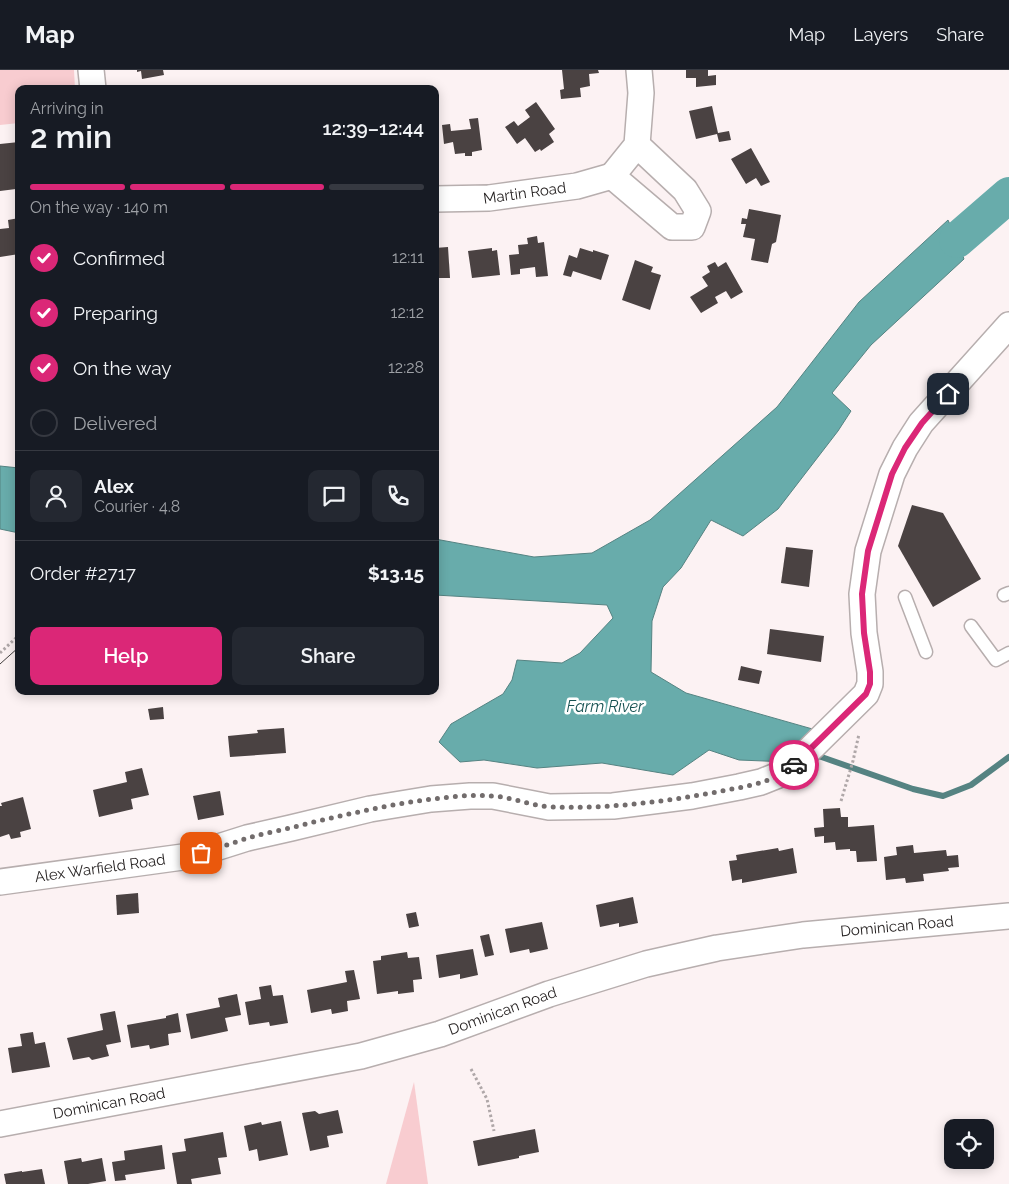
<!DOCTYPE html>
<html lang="en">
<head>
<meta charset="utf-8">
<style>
	:root { --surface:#171b24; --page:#242831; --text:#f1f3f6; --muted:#9ea1a6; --line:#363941; --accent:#db2777 }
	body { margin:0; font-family:Raleway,sans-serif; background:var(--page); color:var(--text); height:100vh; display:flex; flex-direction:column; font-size:19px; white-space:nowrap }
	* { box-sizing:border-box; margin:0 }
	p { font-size:16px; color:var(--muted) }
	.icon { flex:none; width:28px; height:28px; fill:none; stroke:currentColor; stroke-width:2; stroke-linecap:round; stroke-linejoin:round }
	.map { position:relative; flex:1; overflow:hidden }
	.drawer { position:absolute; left:15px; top:15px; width:424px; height:610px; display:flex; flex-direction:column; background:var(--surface); border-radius:10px; box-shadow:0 2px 12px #0003 }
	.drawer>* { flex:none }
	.fabs { position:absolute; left:944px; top:1049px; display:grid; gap:10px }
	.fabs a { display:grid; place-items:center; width:50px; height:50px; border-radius:10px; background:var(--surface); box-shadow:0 2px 12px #0003; font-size:25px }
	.pin { position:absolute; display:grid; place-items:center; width:42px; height:42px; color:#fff; margin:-21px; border-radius:10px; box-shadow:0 2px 8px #0006 }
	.courier { position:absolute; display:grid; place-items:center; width:50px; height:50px; margin:-25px; border:4px solid #db2777; border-radius:50%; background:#fff; color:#222; box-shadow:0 1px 6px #0007 }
	.headline em { font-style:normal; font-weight:600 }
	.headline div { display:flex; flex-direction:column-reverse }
	.headline { display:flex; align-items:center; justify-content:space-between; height:85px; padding:0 15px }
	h1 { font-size:32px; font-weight:600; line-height:38px }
	.bar { display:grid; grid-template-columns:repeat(4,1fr); gap:8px 5px; align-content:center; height:60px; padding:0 15px }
	.bar i { height:6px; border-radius:4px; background:var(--line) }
	.bar .selected { background:var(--accent) }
	.bar p { grid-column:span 4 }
	.line { display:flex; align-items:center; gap:12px; padding:0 15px; border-top:1px solid var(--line) }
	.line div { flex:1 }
	.round { display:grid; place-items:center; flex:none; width:52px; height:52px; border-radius:10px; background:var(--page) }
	ol { padding:0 15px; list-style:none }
	li { display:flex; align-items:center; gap:15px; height:55px }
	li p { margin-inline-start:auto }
	li .icon { padding:5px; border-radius:50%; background:var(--accent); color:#fff; stroke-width:4 }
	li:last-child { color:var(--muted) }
	li i { width:28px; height:28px; border:2px solid var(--line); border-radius:50% }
	.primary-button { display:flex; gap:10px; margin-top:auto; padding:10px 15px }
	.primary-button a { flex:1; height:58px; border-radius:10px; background:var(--accent); color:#fff; font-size:20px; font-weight:600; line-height:58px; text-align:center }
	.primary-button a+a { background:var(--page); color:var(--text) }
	header { display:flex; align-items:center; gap:30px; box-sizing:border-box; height:70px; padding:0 25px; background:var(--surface); border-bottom:1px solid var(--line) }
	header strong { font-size:24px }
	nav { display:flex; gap:28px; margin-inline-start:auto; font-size:18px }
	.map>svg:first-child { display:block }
	.green { fill:#f8ccd0 }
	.water { fill:#68acab; stroke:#558382 }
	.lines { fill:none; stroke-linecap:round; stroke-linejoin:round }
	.stream { stroke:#558382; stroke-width:6 }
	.river { stroke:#68acab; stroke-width:36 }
	.building { fill:#4a4242 }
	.service-casing { stroke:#b7aeae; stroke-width:15 }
	.minor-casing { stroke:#b7aeae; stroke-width:28 }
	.path { stroke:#afa7a8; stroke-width:3; stroke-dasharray:2.5 2.5; stroke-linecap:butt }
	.service { stroke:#fff; stroke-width:12 }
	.minor { stroke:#fff; stroke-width:25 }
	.tram { stroke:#433f3f; stroke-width:1 }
	.done { stroke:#726c6c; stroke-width:5; stroke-dasharray:0 9 }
	.route { stroke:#db2777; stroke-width:6 }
	.labels { text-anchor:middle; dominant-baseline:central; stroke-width:5; stroke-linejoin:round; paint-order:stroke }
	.street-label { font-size:15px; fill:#282424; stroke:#fff }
	.water-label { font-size:16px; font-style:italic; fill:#185353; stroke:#fff }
</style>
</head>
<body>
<header>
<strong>Map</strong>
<nav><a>Map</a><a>Layers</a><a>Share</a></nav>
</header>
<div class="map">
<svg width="1009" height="1114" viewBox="0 0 1009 1114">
	<rect width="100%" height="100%" fill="#fcf2f3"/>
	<g class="green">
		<path d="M0,0H74L75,19H19V53L0,55Z"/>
		<path d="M414,1012L428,1114H386Z"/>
	</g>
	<g class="water">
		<path d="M948,150L957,170L964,189L871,275L832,323L851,341L838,361L778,439L743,466L711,450L681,498L663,517L652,551L651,602L686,623L816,660L789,692L739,690L709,680L673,705L602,693L537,698L484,690L460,692L439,672L451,654L503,624L512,610L517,590L562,593L580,583L613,548L607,535L435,525V469L534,487L592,483L650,450L777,337L859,232Z"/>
		<path d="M0,396L19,398V463L0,459Z"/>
	</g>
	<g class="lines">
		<path class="stream" d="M813,684L913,719L943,726L971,715L1009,687"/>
		<path class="river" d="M957,170L1009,125"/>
	</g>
	<g class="building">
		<path d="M137,0H163L164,5L142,9L141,1L137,2Z"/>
		<path d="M562,0H598L599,3L589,4L590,16L580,18L581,27L561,29L560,20L564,19Z"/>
		<path d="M686,0H708V6L716,5V15L696,17V8H686Z"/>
		<path d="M536,32L555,59L549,64L554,72L541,81L540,79L535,82L525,68L517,74L505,57L514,51L518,56L530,47L525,40Z"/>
		<path d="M712,36L718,63L729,61L731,70L719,72L717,64L696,69L689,41Z"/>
		<path d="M478,48L482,80L472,82V86H465V83L455,84L453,72L444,74L442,55L450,54L451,61L471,59L469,49Z"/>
		<path d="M19,72V112H15L16,119L0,121V74Z"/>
		<path d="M751,78L770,112L761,116L756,108L746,114L731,89Z"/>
		<path d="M749,139L781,145L776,172L772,174L768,193L751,190L755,169L743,167L746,154H741L742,148L747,149Z"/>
		<path d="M19,148V184L0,187V159L9,158L8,150Z"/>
		<path d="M537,166L538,173L544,172L548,206L536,207L535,197L520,199V204L511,205L509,185L519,184L518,175L528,174L527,168Z"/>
		<path d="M448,177L450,208H435V178Z"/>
		<path d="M492,178V181L497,180L500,205L472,208L468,181Z"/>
		<path d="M580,178L593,182V180L609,185L601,210L573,201L571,207L563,205L569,185L577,188Z"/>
		<path d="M635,190L653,197L651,202L661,205L650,240L622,230Z"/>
		<path d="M715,192L718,197L726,192L743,222L731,229L726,221L715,227L718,233L701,243L690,227L708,216L702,207L710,202L707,196Z"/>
		<path d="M912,435L943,443L981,509L933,537L898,476Z"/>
		<path d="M786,477L813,480L809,517L781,513Z"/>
		<path d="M770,559L824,566L821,592L767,584Z"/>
		<path d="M741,596L762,601L759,614L738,610Z"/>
		<path d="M163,637L164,649L150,650L148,639Z"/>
		<path d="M284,658L286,683L230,687L228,666L258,663L257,660Z"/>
		<path d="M142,698L149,725L131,729L133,739L99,747L93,720L127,712L125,702Z"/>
		<path d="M220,721L224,745L198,750L193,726Z"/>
		<path d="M23,727L31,759L20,762L21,767L11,769L9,764L0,767V736H2L1,733Z"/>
		<path d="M840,738L841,747H848V757L874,755L877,791L857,792L856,781H850V779L836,780L835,772L824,773V766L815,767L814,758L824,757L823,739Z"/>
		<path d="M913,775L914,783L946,780L947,786L958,785L959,797L948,798L949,801L923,804L924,811L906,813L905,808L886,810L884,787L897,785L896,777Z"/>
		<path d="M778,778L779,781L793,778L797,803L742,813V809L732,811L729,791L737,790L736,785Z"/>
		<path d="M138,823L139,843L117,845L116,825Z"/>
		<path d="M633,827L638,853L619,857V853L600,857L596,835Z"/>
		<path d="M416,842L419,856L409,858L406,844Z"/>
		<path d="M542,852L548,879L530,883L529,879L510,883L505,859Z"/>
		<path d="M489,864L494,885L485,887L480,866Z"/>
		<path d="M473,879L478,905L460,909V904L439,908L436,885Z"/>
		<path d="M407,882L408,888L419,887L422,909L413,910L414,922L398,924V921L377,924L373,891L381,890V886Z"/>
		<path d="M354,900L360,929L347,931L348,941L332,944L331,939L311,943L307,920L347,912L345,901Z"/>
		<path d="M271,915L273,926L283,925L288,953L270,956L269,952L249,955L245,932L261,929L259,917Z"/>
		<path d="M237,924L241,945L225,948L228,961L191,969L186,944L220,937L218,928Z"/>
		<path d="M115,941L121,972L106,975L109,986L92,990L89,987L73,990L67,968L103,960L100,944Z"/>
		<path d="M178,943L181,962L168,964L169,975L150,979L149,975L131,978L127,955L166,948V946Z"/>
		<path d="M33,962L35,974L45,972L50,997L12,1003L8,978L22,976L20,964Z"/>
		<path d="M338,1040L343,1063L327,1066L329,1077L310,1081L302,1043L315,1041L319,1044Z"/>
		<path d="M281,1051L288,1085L259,1091L257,1079L249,1081L244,1056L261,1052L262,1055Z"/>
		<path d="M535,1059L539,1082L519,1086V1088L478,1096L473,1071Z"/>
		<path d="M223,1062L227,1087L218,1088L221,1104L191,1109L192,1114H177L172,1083L186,1081L184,1069Z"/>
		<path d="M162,1075L165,1099L125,1105L126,1110L115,1111L112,1092L125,1090L124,1081Z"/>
		<path d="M81,1088L82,1092L102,1088L106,1111L88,1114H68L64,1091Z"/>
		<path d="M42,1099L45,1114H6L4,1104L22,1101V1102Z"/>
	</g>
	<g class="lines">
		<g class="service-casing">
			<g id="service">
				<path d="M1004,525L1009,523"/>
				<path d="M905,527L926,582"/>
				<path d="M971,556L996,590L1009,583"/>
			</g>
		</g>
		<g class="minor-casing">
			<g id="minor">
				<path d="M91,0L93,19"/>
				<path d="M637,75L685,120L698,141L692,157H672L612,106L637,75L641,23L639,0"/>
				<path id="s1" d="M435,129L489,128L577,116L612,106"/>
				<path id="s2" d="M0,812L190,786L247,768L291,758L370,739L431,729L470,726H493L549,737L613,736L692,726L739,717L761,712L776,706L789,700L866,624L870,614V602L864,563L862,524L868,481L892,404L905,378L921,353L1009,255"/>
				<path id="s3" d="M0,1054L361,986L440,964L549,924L646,894L717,878L803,865L1009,846"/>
			</g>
		</g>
		<g class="path">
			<path d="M0,583L19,565"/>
			<path d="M841,731L853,691L859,664"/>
			<path d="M471,999L487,1029L494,1061"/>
		</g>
		<use href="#service" class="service"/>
		<use href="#minor" class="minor"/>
		<path class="tram" d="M0,594L19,577"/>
	</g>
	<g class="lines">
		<path class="done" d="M201,783C217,779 232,773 248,768C269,762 292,758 314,752C353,743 392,734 432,729C452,727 473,724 492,726C513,727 531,736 552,737C607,739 662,732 717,722C741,717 776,713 794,695"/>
		<path class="route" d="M794,695L866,624L870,614V602L864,563L862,524L868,481L892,404L905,378L922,353L948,324"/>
	</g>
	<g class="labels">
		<g class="street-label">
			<text stroke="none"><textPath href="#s1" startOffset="90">Martin Road</textPath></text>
			<text stroke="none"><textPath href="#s2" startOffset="101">Alex Warfield Road</textPath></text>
			<text stroke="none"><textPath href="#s3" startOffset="921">Dominican Road</textPath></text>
			<text stroke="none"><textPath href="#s3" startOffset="516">Dominican Road</textPath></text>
			<text stroke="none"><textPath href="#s3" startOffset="111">Dominican Road</textPath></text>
		</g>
		<g class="water-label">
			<text x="605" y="636">Farm River</text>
		</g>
	</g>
</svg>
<div class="fabs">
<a><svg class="icon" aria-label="locate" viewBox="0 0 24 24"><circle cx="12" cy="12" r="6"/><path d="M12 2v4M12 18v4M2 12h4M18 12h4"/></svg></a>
</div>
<div class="pin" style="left:201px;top:783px;background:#ea580c"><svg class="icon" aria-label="bag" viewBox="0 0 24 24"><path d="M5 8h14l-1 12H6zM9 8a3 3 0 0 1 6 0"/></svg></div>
<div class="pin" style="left:948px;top:324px;background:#1f2937"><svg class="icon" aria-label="home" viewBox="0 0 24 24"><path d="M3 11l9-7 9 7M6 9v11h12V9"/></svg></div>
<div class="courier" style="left:794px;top:695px"><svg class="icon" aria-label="car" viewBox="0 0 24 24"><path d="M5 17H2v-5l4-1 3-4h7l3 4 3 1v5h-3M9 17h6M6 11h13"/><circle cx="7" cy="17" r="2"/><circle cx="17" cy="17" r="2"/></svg></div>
<section class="drawer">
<div class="headline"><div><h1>2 min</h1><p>Arriving in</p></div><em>12:39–12:44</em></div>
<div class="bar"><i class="selected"></i><i class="selected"></i><i class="selected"></i><i></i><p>On the way · 140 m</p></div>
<ol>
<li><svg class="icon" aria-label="check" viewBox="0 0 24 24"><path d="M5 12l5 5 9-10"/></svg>Confirmed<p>12:11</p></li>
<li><svg class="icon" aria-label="check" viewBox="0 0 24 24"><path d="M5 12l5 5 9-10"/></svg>Preparing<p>12:12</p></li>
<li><svg class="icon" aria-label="check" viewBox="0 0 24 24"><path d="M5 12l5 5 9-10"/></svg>On the way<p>12:28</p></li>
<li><i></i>Delivered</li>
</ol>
<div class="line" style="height:90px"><a class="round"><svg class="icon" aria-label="person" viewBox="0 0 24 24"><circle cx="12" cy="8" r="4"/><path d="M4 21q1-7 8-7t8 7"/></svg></a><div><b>Alex</b><p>Courier · 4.8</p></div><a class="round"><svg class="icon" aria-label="chat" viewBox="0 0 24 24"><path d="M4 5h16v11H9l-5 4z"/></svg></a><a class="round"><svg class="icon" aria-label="phone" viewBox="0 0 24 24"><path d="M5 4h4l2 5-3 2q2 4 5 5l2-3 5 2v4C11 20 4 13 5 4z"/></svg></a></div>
<div class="line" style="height:65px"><div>Order #2717</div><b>$13.15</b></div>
<div class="primary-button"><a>Help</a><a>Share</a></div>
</section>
</div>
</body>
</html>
